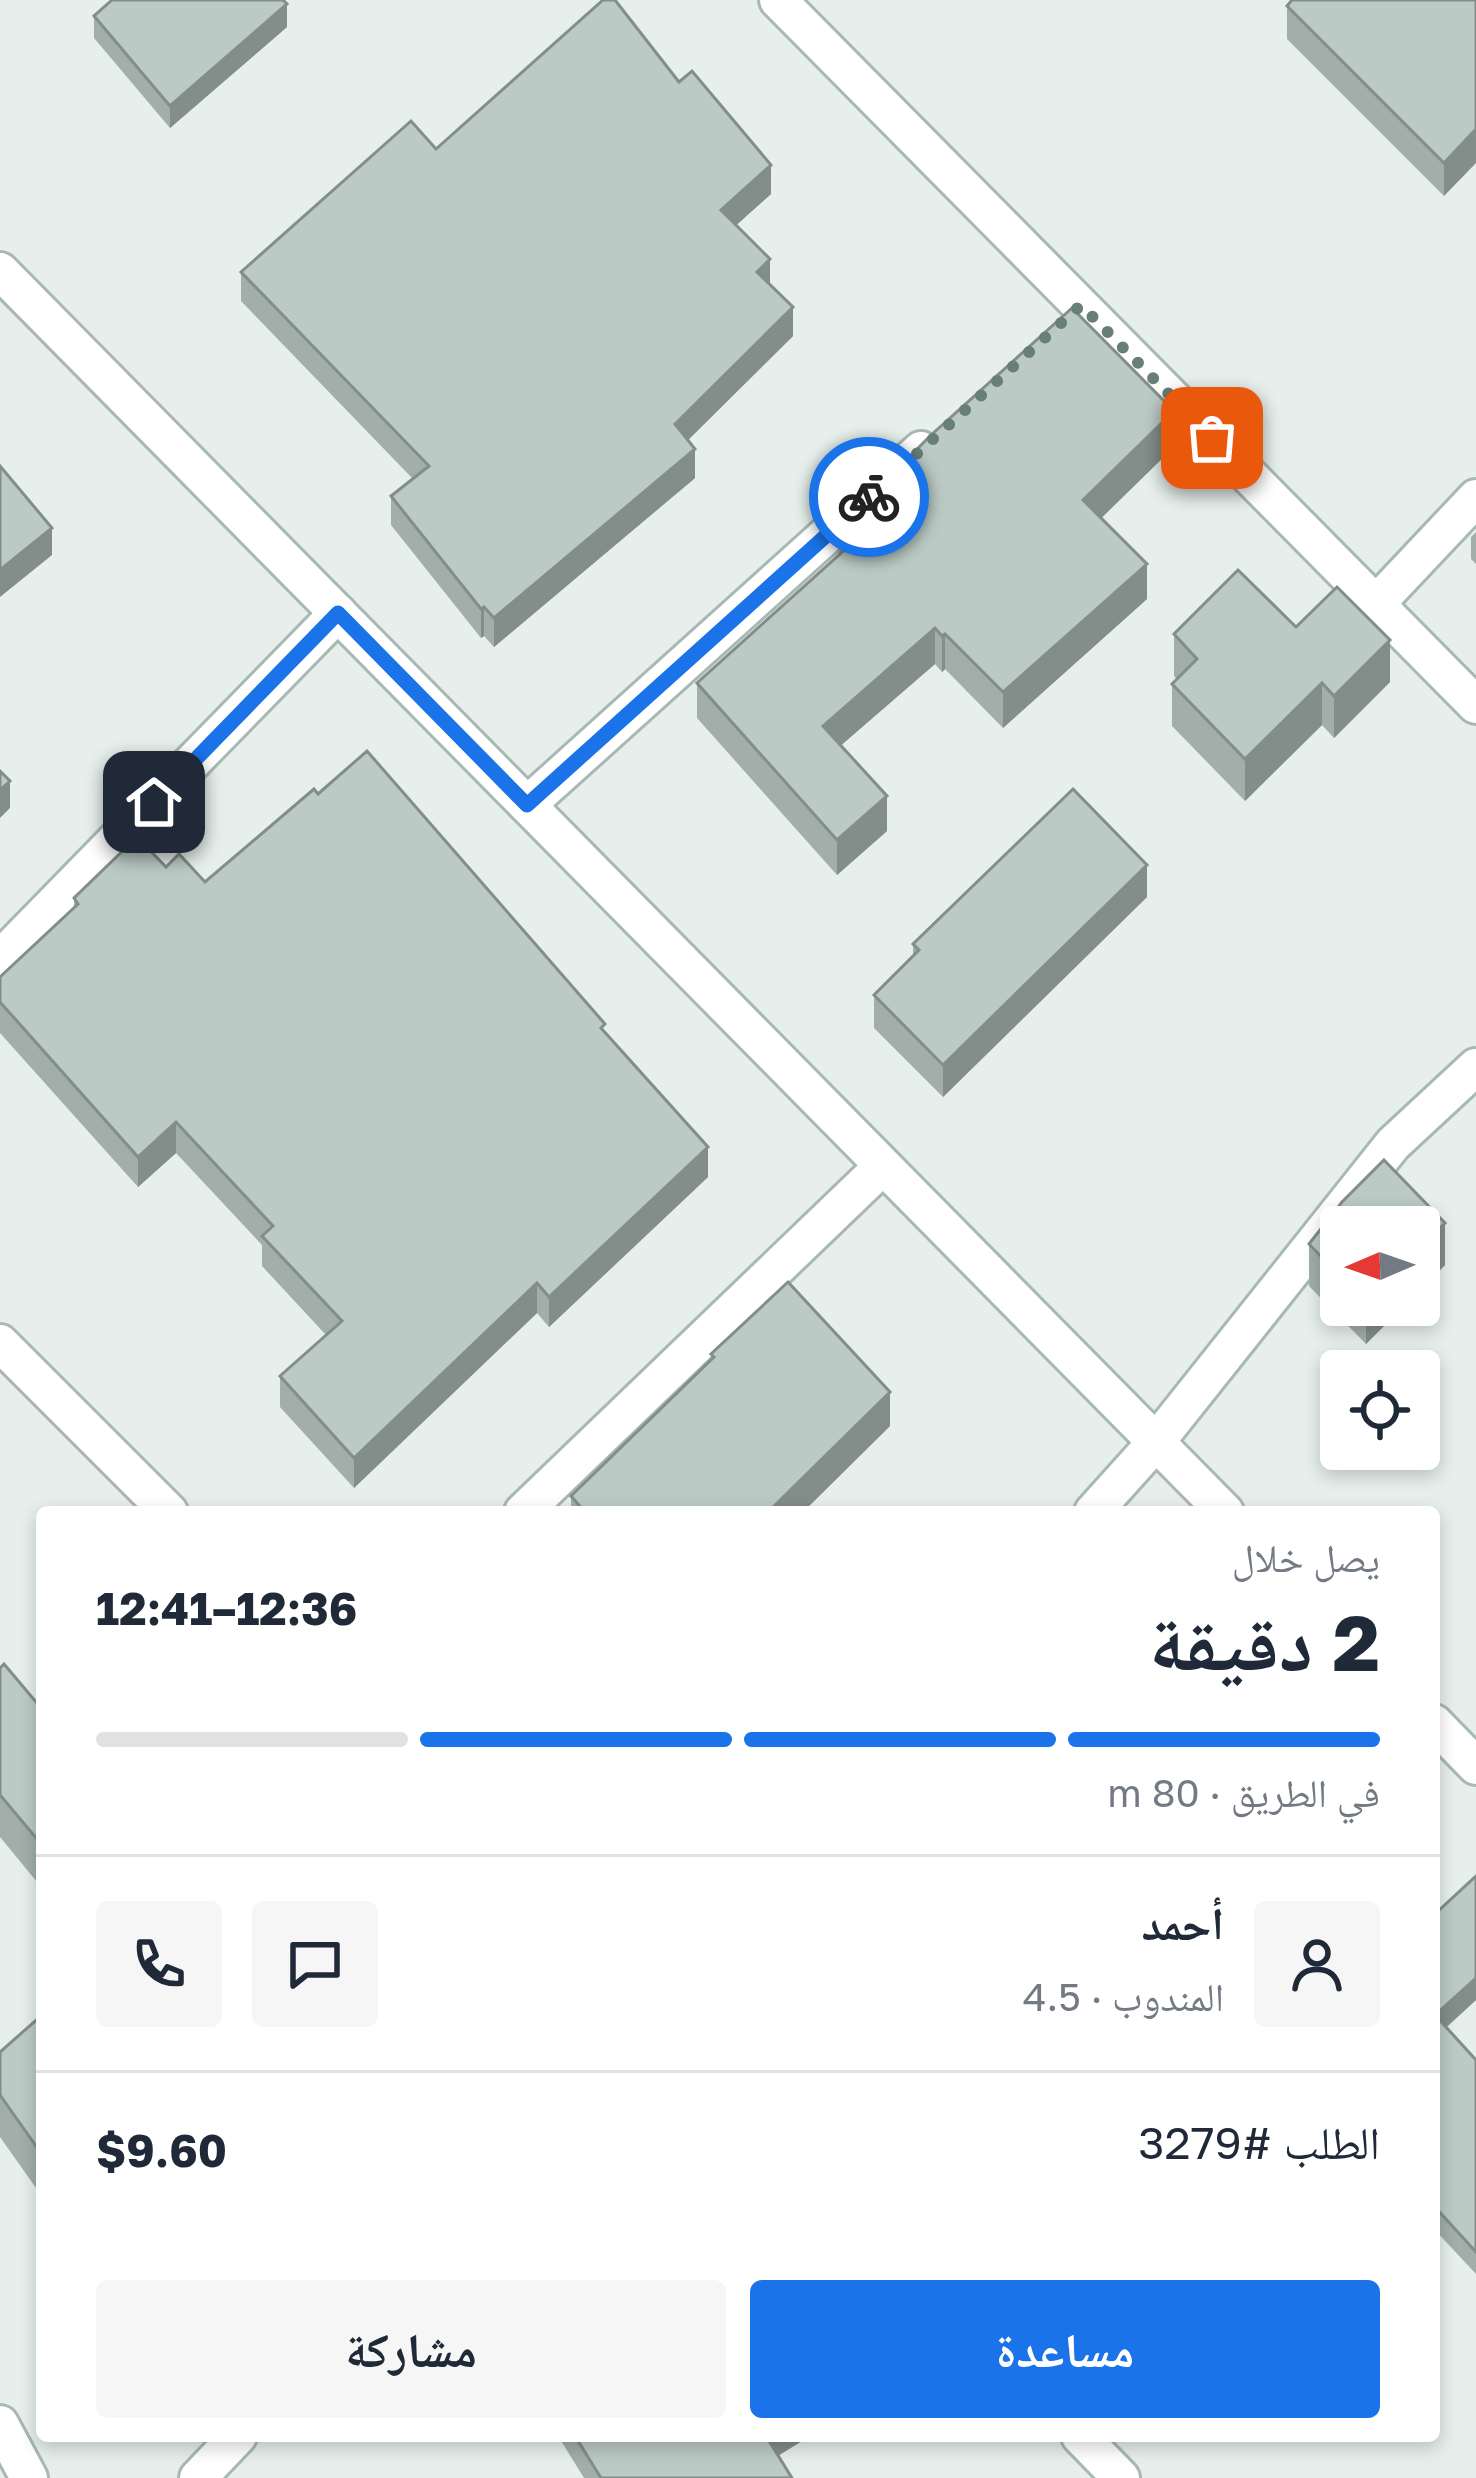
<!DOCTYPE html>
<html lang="ar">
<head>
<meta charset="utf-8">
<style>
	:root { --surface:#fff; --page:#f6f6f7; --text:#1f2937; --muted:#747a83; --line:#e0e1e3; --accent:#1a73e8 }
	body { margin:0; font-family:"Golos Text","Noto Naskh Arabic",sans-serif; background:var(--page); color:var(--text); direction:rtl; height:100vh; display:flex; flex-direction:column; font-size:45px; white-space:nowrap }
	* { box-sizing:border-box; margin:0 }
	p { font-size:39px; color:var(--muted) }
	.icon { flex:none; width:66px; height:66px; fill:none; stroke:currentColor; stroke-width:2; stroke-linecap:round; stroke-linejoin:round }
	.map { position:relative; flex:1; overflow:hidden; direction:ltr }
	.drawer { position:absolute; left:36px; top:1506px; width:1404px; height:936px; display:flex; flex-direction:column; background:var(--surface); border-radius:12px; box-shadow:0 6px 18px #0003; direction:rtl }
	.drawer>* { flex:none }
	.needle { width:78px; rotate:268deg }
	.buttons { position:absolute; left:1320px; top:1206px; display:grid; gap:24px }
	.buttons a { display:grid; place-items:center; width:120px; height:120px; border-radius:12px; background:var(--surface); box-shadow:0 6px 18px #0003; font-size:60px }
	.pin { position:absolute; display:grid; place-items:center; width:102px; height:102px; color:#fff; margin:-51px; border-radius:24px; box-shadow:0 6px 18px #0006 }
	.courier { position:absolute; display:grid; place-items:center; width:120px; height:120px; margin:-60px; border:9px solid #1a73e8; border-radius:50%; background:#fff; color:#222; box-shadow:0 3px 15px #0007 }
	.head em { font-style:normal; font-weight:700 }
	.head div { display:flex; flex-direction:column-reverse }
	.head { display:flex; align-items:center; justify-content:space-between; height:204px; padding:0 60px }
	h1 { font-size:78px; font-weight:700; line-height:90px }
	.bar { display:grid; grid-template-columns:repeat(4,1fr); gap:18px 12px; align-content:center; height:144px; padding:0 60px }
	.bar i { height:15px; border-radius:9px; background:var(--line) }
	.bar .selected { background:var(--accent) }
	.bar p { grid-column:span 4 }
	.line { display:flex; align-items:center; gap:30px; padding:0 60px; border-top:3px solid var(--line) }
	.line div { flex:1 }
	.round { display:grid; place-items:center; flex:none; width:126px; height:126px; border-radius:12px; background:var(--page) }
	.button { display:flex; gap:24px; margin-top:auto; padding:24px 60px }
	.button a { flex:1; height:138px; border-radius:12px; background:var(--accent); color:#fff; font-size:48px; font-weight:700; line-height:138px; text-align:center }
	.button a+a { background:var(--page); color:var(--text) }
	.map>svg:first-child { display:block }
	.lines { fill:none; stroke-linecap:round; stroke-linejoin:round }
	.minor-casing { stroke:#a8b8b2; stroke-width:42 }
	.minor { stroke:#fff; stroke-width:36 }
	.wall { fill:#a1aea9 }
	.shaded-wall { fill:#838d89 }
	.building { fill:#bbcac4; stroke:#838d89; stroke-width:3 }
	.done { stroke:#687f78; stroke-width:12; stroke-dasharray:0 21.6 }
	.route { stroke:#1a73e8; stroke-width:15 }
</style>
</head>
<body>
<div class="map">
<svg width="1476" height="2478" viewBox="0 0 1476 2478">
	<rect width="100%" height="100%" fill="#e6efeb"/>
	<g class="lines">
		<g class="minor-casing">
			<g id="minor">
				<path d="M778,0L1476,705"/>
				<path d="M0,271L1225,1512"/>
				<path d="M1376,604L1476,498"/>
				<path d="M527,805L921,450"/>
				<path d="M0,959L338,613"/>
				<path d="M0,1343L169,1512"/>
				<path d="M523,1512L883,1166"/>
				<path d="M1093,1512L1156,1442L1393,1144L1476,1067"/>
				<path d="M1434,1723L1476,1766"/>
				<path d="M0,2424L29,2478"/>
				<path d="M1080,2436L1121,2478"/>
				<path d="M198,2478L238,2436"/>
			</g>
		</g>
		<use href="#minor" class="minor"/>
	</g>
	<g class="wall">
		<path d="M1476,0L1444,196L1287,39V6Z"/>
		<path d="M94,16L287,27L170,128L94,38Z"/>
		<path d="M679,82L771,194L736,225L770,284L793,336L688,440L695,478L494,647L484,636L481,638L391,525V496L413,479L241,301V272L436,149Z"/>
		<path d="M1174,447L1101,518L1147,599L1003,728L945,669L942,672L935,664L841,745L887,831L837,875L697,718V683L838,556V529Z"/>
		<path d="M1476,532V564L1471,559V537Z"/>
		<path d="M1296,627L1390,682L1334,738L1322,725L1245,801L1172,726V684L1177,679L1174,676V634Z"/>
		<path d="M318,794L605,1033L708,1177L549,1327L537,1313L354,1488L280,1407V1376L326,1335L262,1266V1245L176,1153L138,1187L0,1033V977L74,908V898L166,867L205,882Z"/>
		<path d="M1147,897L943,1097L874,1028V995L913,956V944Z"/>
		<path d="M1384,1160L1445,1223V1265L1419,1291V1227H1341V1305H1405L1366,1344L1309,1286V1244L1342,1202Z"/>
		<path d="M711,1354L890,1426L803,1512H571V1496L711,1360Z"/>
		<path d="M0,1668L42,1709V1888L0,1837Z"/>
		<path d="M1434,1915L1476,2000L1447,2027L1476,2060V2274L1434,2229Z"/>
		<path d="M42,2015L41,2195L0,2137V2052Z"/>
		<path d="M558,2436H810L778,2456L792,2478H584Z"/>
	</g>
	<g class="shaded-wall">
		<path d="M287,4V27L170,128V106Z"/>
		<path d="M1476,129V163L1444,196V163Z"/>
		<path d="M771,165V194L721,239V210Z"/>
		<path d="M770,259V288L757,272Z"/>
		<path d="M793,307V336L675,453V424Z"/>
		<path d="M1174,411V447L1083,536V500Z"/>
		<path d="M695,449V478L494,647V618Z"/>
		<path d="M52,528V555L0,597V570Z"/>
		<path d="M1147,564V599L1003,728V692Z"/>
		<path d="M484,607V636L481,638V609Z"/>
		<path d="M935,628V664L823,761V726Z"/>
		<path d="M945,634V669L942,672V636Z"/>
		<path d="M1390,640V682L1334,738V696Z"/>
		<path d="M1322,683V725L1245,801V759Z"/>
		<path d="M10,781V808L0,818V790Z"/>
		<path d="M887,796V831L837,875V840Z"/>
		<path d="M1147,865V897L943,1097V1065Z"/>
		<path d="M176,1122V1153L138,1187V1157Z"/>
		<path d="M708,1147V1177L549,1327V1297Z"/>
		<path d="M1445,1223V1265L1419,1291V1249Z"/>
		<path d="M537,1283V1313L354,1488V1458Z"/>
		<path d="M1366,1305H1405L1366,1344Z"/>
		<path d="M890,1392V1426L803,1512H768Z"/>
		<path d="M1476,1978V2000L1435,2037V2015Z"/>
		<path d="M766,2436H810L766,2463Z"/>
	</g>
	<g class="building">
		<path d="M112,0H283L287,4L170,106L94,16Z"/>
		<path d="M603,0H615L679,82L692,71L771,165L721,210L770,259L757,272L793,307L675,424L695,449L494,618L484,607L481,609L391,496L429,466L241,272L411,121L436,149Z"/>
		<path d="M1292,0H1476V129L1444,163L1287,6Z"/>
		<path d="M1072,308L1174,411L1083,500L1147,564L1003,692L945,634L942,636L935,628L823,726L887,796L837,840L697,683L851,544L838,529L930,436Z"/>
		<path d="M0,466L52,528L0,570Z"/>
		<path d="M1238,570L1296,627L1337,587L1390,640L1334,696L1322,683L1245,759L1172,684L1197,659L1174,634Z"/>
		<path d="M367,751L605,1024L601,1028L708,1147L549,1297L537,1283L354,1458L280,1376L342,1321L262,1236L273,1226L176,1122L138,1157L0,1002V977L78,904L74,898L137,837L166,867L179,854L205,882L314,789L318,794Z"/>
		<path d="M0,771L10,781L0,790Z"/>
		<path d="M1073,789L1147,865L943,1065L874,995L919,950L913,944Z"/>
		<path d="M1384,1160L1445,1223L1419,1249V1227H1341V1277L1309,1244L1342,1202Z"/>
		<path d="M788,1282L890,1392L768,1512H585L571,1496L714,1357L711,1354Z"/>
		<path d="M4,1664L42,1709V1845L0,1795V1668Z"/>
		<path d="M1476,1876V1978L1435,2015L1476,2060V2252L1434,2206V1915Z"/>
		<path d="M42,2015V2153H41L0,2095V2052Z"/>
		<path d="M575,2436H766L792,2478H601Z"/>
	</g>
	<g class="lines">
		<path class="done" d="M869,497L1081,305L1212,438"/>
		<path class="route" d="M154,802L338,613L527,805L869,497"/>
	</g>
</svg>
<div class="buttons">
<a><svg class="needle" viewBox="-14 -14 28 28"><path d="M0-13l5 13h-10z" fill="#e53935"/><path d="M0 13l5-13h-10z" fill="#747a83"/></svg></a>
<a><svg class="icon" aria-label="locate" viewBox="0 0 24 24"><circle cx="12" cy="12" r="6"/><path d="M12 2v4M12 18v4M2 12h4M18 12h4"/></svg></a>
</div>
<div class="pin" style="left:1212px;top:438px;background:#ea580c"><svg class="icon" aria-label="bag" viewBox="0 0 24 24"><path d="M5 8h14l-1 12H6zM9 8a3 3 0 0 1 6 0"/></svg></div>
<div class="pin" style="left:154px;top:802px;background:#1f2937"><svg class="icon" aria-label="home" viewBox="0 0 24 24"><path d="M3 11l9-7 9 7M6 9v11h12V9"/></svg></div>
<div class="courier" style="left:869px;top:497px"><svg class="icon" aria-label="bike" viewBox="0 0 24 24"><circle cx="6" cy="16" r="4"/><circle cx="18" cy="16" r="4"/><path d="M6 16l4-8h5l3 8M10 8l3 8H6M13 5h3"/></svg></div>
<section class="drawer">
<div class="head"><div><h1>2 دقيقة</h1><p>يصل خلال</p></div><em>12:36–12:41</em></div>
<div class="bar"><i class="selected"></i><i class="selected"></i><i class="selected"></i><i></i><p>في الطريق · 80 m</p></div>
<div class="line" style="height:216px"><a class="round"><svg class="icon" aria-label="person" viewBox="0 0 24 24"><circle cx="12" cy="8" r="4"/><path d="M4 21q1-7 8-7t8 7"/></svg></a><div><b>أحمد</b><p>المندوب · 4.5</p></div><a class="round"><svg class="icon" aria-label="chat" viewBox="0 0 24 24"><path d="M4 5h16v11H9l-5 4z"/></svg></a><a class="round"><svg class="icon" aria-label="phone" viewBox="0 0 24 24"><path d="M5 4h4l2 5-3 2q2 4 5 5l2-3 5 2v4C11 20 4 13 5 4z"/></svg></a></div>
<div class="line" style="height:156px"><div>الطلب #3279</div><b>$9.60</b></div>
<div class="button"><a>مساعدة</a><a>مشاركة</a></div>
</section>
</div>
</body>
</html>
